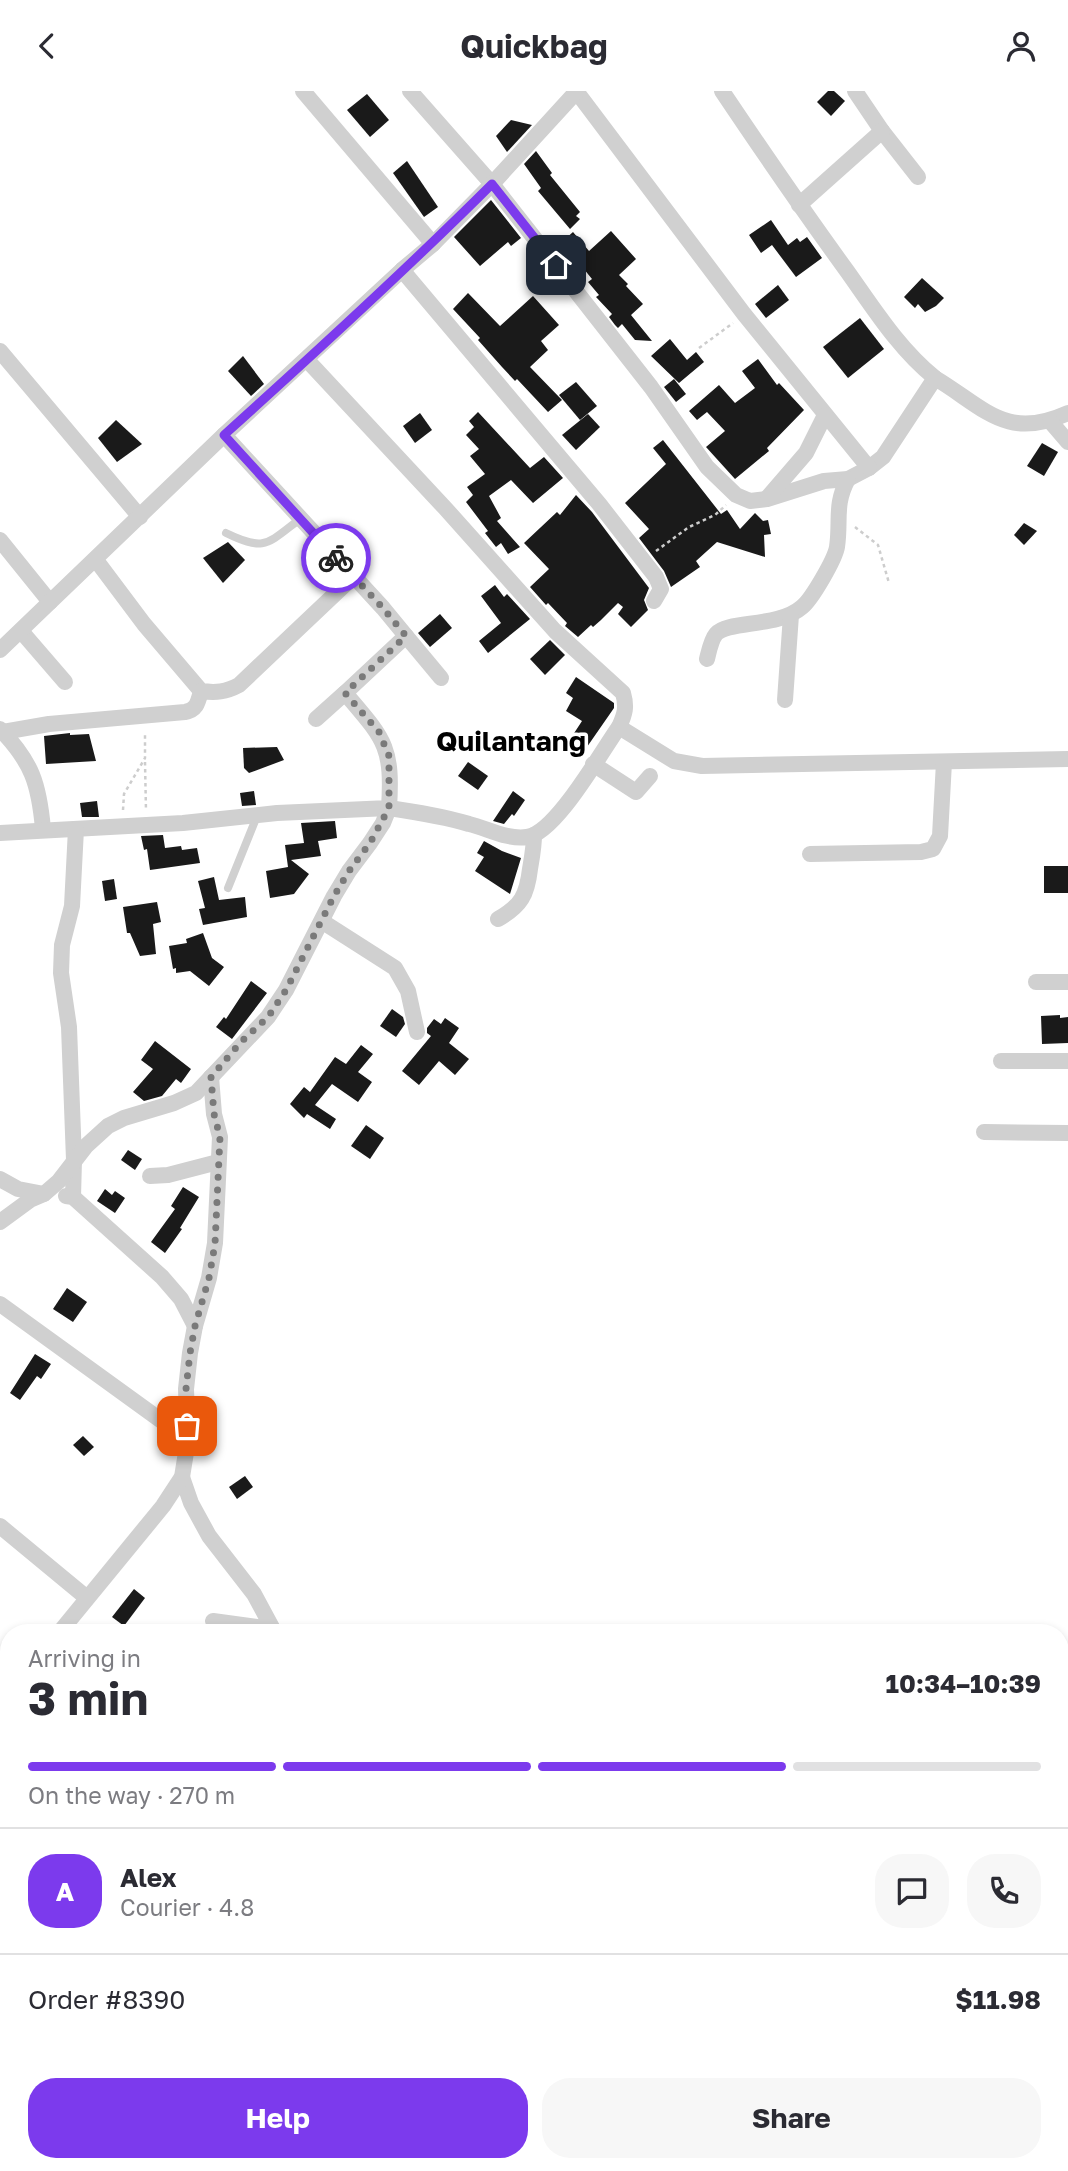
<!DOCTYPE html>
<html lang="en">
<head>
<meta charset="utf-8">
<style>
	:root { --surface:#fff; --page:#f7f7f7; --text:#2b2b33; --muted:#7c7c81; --line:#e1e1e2; --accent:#7c3aed }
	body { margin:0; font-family:"Golos Text",sans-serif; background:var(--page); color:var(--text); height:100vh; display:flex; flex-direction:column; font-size:26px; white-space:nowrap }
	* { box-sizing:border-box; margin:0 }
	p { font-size:23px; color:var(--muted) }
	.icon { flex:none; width:38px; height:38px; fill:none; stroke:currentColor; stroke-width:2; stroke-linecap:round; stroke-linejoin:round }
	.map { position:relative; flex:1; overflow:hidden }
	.sheet { position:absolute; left:0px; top:1533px; width:1069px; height:548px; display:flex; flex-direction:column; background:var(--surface); border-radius:28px 28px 0 0; box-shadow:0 4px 10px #0003 }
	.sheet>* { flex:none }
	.pin { position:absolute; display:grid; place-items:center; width:60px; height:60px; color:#fff; margin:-30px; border-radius:14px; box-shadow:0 4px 10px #0006 }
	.courier { position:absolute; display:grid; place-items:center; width:70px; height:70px; margin:-35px; border:5px solid #7c3aed; border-radius:50%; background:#fff; color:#222; box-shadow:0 2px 9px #0007 }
	.summary em { font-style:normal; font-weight:700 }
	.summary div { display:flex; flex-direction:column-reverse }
	.summary { display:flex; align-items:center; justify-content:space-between; height:119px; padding:0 28px }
	h1 { font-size:46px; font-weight:700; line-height:52px }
	.bar { display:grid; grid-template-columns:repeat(4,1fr); gap:10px 7px; align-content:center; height:84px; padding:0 28px }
	.bar i { height:9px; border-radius:5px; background:var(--line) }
	.bar .current { background:var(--accent) }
	.bar p { grid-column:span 4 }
	.line { display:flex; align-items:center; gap:18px; padding:0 28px; border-top:2px solid var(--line) }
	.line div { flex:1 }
	.round { display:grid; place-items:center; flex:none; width:74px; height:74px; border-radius:28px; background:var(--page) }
	.button { display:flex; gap:14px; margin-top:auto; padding:14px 28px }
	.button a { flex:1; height:80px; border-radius:28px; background:var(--accent); color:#fff; font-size:28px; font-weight:700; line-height:80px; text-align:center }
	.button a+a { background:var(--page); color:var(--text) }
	header { display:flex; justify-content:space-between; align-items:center; height:91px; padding:0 28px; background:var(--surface); font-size:32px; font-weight:700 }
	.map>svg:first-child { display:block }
	.building { fill:#1a1a1a }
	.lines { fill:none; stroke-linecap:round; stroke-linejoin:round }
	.path { stroke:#cdcdcd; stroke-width:2.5; stroke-dasharray:3.5 3.5; stroke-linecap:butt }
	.lane { stroke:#d0d0d0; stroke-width:8 }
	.street { stroke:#d0d0d0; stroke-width:16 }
	.done { stroke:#7a7a7a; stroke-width:7; stroke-dasharray:0 12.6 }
	.route { stroke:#7c3aed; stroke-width:9 }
	.labels { text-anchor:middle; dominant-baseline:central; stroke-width:7; stroke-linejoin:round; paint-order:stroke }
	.quarter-label { font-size:28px; font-weight:bold; fill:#000; stroke:#fff }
</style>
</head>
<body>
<header><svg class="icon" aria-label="back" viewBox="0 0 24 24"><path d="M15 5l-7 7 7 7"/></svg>Quickbag<svg class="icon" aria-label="person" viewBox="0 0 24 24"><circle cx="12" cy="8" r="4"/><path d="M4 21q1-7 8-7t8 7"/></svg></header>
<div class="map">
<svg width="1068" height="2080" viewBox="0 0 1068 2080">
	<rect width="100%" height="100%" fill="#fff"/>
	<g class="building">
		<path d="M828,0H834L845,10L831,25L817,11Z"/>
		<path d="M367,3L389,29L370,46L347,19Z"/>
		<path d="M511,29L532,34L507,61L496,45Z"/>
		<path d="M536,60L552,82L550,84L580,121L576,125L580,128L570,138L538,100L541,97L524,73Z"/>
		<path d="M407,70L438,116L424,126L393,82Z"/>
		<path d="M491,109L521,147L511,155L508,151L480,175L454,146Z"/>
		<path d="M771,129L788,154L797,147L800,151L807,146L822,167L796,186L772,154L761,162L749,144Z"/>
		<path d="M611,140L636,168L619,184L628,193L626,195L643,213L631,224L652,250L635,249L622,233L618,237L615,234L609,226L612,223L596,206L599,204L588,191L592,188L562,151L573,141L589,160Z"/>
		<path d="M922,187L944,207L936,215L925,221L918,213L915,217L904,206Z"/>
		<path d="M778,194L789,209L766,227L755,213Z"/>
		<path d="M468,202L500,235L533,205L559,234L541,250L548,259L530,276L562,309L548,321L517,288L515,290L502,276L478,249L480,247L453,218Z"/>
		<path d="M860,227L884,258L848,287L823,256Z"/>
		<path d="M670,248L687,269L696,261L704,271L679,292L651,265Z"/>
		<path d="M243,265L264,293L251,305L228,280Z"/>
		<path d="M758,268L777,294L779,292L804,319L767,357L769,360L735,388L706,356L725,340L707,321L697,329L689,320L719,294L735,312L755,297L742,280Z"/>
		<path d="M674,288L686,303L676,311L664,296Z"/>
		<path d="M576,291L597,315L580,329L559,304Z"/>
		<path d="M478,321L530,377L544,366L563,387L533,412L511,389L489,405L501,427L497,430L520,456L508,463L501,452L496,456L485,442L488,440L466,411L473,404L467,396L485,383L470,365L479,358L466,344L474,336L469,330Z"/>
		<path d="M420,322L432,339L415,352L403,335Z"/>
		<path d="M588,323L600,336L576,359L562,344Z"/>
		<path d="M116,329L142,353L117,371L98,347Z"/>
		<path d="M663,349L721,423L727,419L740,438L755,422L763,430L768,429L771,443L764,444L765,466L717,451L696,470L700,476L671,496L664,480L639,447L649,438L625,412L666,373L653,357Z"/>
		<path d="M1042,352L1058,361L1044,385L1027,375Z"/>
		<path d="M576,404L592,421L649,497L644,509L648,519L631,536L618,523L623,516L618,512L601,529L593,536L591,534L578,546L565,535L567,532L548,512L546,514L530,496L549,478L524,452L557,421L560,424Z"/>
		<path d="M1024,432L1037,440L1024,454L1014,444Z"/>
		<path d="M228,451L245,469L223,492L203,467Z"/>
		<path d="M495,494L504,506L507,503L530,528L488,562L479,550L501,532L481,505Z"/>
		<path d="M440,523L452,537L430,556L418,542Z"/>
		<path d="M550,549L565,564L545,584L530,568Z"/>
		<path d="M576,586L614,612V617L580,666L565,656L582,630L566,620L573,607L566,602Z"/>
		<path d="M70,642V644L89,643L96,670L46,673L44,645Z"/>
		<path d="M277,656L284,669L249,682L244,677L243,657Z"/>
		<path d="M468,671L488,685L478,699L458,685Z"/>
		<path d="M254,700L256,714L242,715L240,702Z"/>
		<path d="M513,700L525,709L514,725L512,723L504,733L493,730Z"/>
		<path d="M97,710L99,726H82L80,712Z"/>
		<path d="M335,730L337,747L318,750L321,765L291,769L309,783L294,803L270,807L266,780L288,776L285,754L304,752L301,732Z"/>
		<path d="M163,744L165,757L181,755L182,759L197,757L200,772L150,779L147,758L144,759L141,745Z"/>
		<path d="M484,750L502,760L521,767L510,803L475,780L484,766L477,762Z"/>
		<rect x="1044" y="775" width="24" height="27"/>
		<path d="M214,786L219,809L245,806L247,826L203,834L199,818L205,817L198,790Z"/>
		<path d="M114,788L117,808L105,810L102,790Z"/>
		<path d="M157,811L161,831L153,833L156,863L140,865L130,842H127L123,816Z"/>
		<path d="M203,842L212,867L224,876L209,895L190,880L176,882V877L173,878L169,855L187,852L186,848Z"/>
		<path d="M251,890L267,902L232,948L216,936L224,926L226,928Z"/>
		<path d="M392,918L403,926L405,933L396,946L380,935Z"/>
		<path d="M1060,924V927L1068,926V952L1042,953L1041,925Z"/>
		<path d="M445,927L459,937L449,952L469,968L455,984L439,970L419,994L402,980L431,945L427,942V937L434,928L441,933Z"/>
		<path d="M155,950L191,978L181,992L176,988L162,1005L144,1010L133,1001L153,978L141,969Z"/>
		<path d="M361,954L373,963L358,981L372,991L358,1011L332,993L315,1014L336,1028L330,1038L307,1023L304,1027L290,1013L304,996L310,1001L335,966L346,973Z"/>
		<path d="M366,1034L384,1047L370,1068L351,1055Z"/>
		<path d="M128,1059L142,1068L135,1079L121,1069Z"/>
		<path d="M183,1096L199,1106L180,1137L182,1138L165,1162L151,1151L175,1118L171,1115Z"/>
		<path d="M105,1098L112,1104L115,1100L125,1107L115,1122L97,1110Z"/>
		<path d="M67,1197L87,1211L73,1231L53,1218Z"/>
		<path d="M35,1263L51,1273L41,1288L37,1285L20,1309L10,1302Z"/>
		<path d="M83,1345L94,1356L84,1365L73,1354Z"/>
		<path d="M245,1385L253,1396L237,1408L229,1396Z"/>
		<path d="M134,1498L145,1507L124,1535L112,1526Z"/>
	</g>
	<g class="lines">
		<g class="path">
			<path d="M699,257L733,232"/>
			<path d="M855,436L878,454L889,492"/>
			<path d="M656,460L689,436L715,424L726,414"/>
			<path d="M145,671L146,720"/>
			<path d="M123,719L124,703L145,667V641"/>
			<path d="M1060,1844L1068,1843"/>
		</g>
		<g class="lane">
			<path d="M226,442C265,461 267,453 300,428"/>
			<path d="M228,797L257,725"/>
		</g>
		<g class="street">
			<path d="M303,0L433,153"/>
			<path d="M410,0L492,93L651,296L707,376L736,404L750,410L767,408L824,390L848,388L869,377L883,366L935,287C985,317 1006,350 1068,322"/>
			<path d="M576,0L744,223L869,377"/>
			<path d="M722,0C763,61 804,121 847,180C874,218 899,258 935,287"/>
			<path d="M855,0L882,40L918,86"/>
			<path d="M799,114L882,40"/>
			<path d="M402,179L600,414L656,486L661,498L654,510"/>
			<path d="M0,260L140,426"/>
			<path d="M1050,330L1068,351"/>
			<path d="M768,406L806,362L825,324"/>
			<path d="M0,449L50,511"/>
			<path d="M96,469L144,533L201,600C216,602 226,601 239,594L353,486"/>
			<path d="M21,540L65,591"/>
			<path d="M406,545L441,587"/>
			<path d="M0,559L224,344L402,179L433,153L492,93L577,0"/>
			<path d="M707,568C709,560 711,549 716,543C728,529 778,537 802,516C812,508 835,468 837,456C841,429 834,414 848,388"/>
			<path d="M785,609L791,524"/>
			<path d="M316,628L345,602"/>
			<path d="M619,636L674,670L702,675L1068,668"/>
			<path d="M0,638C32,671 39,693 43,738"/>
			<path d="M3,641L49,633L185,621C197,619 198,611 201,600"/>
			<path d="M593,673L636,701L650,685"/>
			<path d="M0,742L183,732L277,722L389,717C393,654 384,648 345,602L406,545L383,517L224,344"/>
			<path d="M810,763L921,761L933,758L940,745L944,671"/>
			<path d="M498,828C521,815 527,804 530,778C532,766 534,756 534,744"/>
			<path d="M323,831L395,877L408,900L417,941"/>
			<path d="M1036,891H1068"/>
			<path d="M1001,970H1068"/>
			<path d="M984,1041L1068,1042"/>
			<path d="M150,1085L168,1084L218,1071"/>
			<path d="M0,1088L18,1098L44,1103"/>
			<path d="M66,1105L73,1106L162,1186L181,1208L195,1235"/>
			<path d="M73,1106L74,1069L69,936L61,882L62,854L72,815L76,738"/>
			<path d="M0,1131L30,1109L44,1103L59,1090L86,1055L108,1035L124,1027L174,1012L196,1002L268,926L286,899L334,805L349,780L370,752L383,732L389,717C416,721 443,725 469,733C487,737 507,749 527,746C556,742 601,661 619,636C625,623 627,616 623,602L555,540L445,417L307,269"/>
			<path d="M0,1213L188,1349"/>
			<path d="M182,1386L191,1412L209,1445L254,1503L275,1542"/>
			<path d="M0,1435L87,1507"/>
			<path d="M213,1530L273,1538"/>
			<path d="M59,1542L163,1415L182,1386L188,1349L186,1298L190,1262L195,1235L209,1187L215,1152L220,1046L214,1023L211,986"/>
			<path d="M0,1612L9,1602"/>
			<path d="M0,1744L9,1733"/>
			<path d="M0,1862L9,1850"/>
			<path d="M0,1978L9,1967"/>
			<path d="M222,2072L228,2080"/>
			<path d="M303,2072L309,2080"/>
			<path d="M388,2072L394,2080"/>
			<path d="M462,2072L468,2080"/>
			<path d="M540,2072L546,2080"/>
			<path d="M619,2072L625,2080"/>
			<path d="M709,2072L715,2080"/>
			<path d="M28,2080L35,2072"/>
			<path d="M117,2080L123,2072"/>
			<path d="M201,2080L207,2072"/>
		</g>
	</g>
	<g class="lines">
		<path class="done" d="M187,1335L186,1298L190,1262L195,1235L209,1187L215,1153L220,1046L214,1023L211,986L241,951L268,926L286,899L334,805L349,780L370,752L389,717V665L379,641L345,602L406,545L383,517L336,467"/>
		<path class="route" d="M336,467L224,344C315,262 406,179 492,93L556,174"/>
	</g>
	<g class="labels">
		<g class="quarter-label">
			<text x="511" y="649">Quilantang</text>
		</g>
	</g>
</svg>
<div class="pin" style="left:187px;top:1335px;background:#ea580c"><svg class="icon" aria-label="bag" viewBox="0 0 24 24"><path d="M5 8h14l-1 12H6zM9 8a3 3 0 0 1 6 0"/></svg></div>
<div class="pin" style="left:556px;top:174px;background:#1f2937"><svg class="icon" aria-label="home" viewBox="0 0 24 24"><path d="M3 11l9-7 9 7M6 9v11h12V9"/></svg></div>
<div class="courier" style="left:336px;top:467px"><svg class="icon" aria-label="bike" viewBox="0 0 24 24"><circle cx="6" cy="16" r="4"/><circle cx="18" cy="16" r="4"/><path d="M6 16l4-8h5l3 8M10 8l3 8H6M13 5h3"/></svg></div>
<section class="sheet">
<div class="summary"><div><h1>3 min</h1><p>Arriving in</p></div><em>10:34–10:39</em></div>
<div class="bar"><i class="current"></i><i class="current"></i><i class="current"></i><i></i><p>On the way · 270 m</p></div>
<div class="line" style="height:126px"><b class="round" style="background:var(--accent);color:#fff">A</b><div><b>Alex</b><p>Courier · 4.8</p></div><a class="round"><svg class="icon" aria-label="chat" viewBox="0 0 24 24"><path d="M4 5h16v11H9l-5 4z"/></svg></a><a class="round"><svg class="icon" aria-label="phone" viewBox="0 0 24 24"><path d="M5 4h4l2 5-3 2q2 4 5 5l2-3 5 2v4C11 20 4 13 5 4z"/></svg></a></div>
<div class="line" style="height:91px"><div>Order #8390</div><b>$11.98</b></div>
<div class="button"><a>Help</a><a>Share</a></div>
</section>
</div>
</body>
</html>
